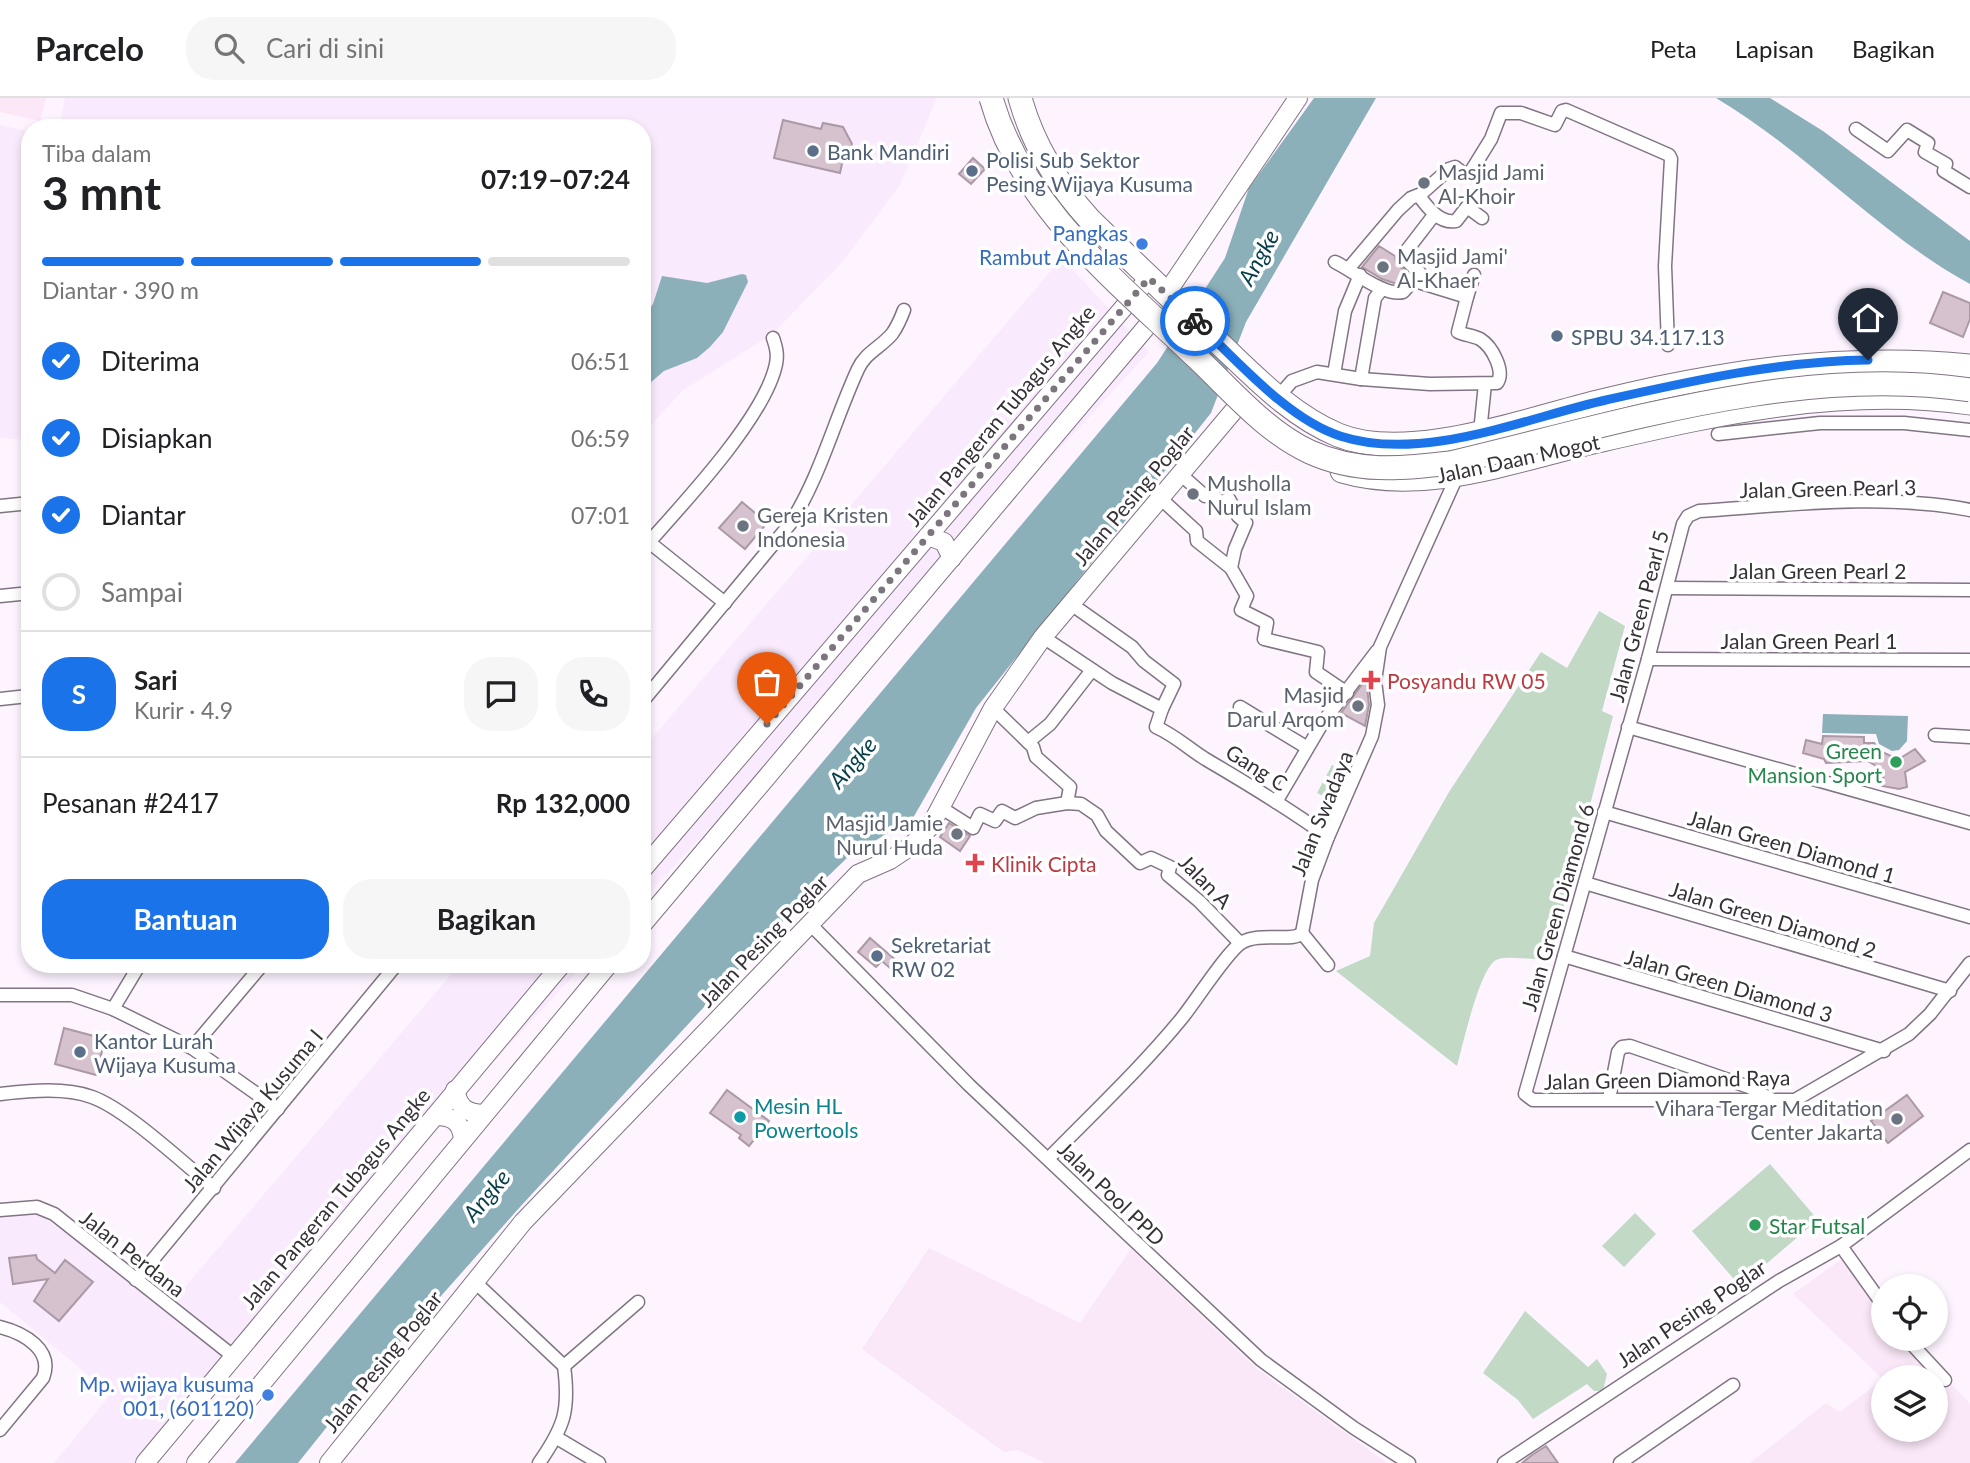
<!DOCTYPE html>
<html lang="id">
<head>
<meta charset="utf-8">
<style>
	:root { --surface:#fff; --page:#f6f6f6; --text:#202124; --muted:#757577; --line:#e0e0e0; --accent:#1a73e8 }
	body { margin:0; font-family:Lato,sans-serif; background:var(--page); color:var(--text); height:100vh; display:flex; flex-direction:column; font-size:26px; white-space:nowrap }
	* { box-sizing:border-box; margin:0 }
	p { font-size:23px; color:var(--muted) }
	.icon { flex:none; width:38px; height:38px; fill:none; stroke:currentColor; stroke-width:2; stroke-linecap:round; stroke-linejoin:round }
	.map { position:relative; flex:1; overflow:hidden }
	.side { position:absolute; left:21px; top:21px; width:630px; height:854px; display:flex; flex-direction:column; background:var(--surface); border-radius:28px; box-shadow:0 4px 10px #0003 }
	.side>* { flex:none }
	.fabs { position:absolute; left:1871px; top:1176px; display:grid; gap:14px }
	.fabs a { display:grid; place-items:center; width:77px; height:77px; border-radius:50%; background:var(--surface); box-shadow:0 4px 10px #0003; font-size:35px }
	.pin { position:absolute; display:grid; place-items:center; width:60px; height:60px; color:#fff; margin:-72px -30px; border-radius:50% 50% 50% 0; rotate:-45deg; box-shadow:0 0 7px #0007 }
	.pin .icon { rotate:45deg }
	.courier { position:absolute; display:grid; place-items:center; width:70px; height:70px; margin:-35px; border:5px solid #1a73e8; border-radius:50%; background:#fff; color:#222; box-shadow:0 2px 9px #0007 }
	.head em { font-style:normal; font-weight:700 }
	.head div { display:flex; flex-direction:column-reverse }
	.head { display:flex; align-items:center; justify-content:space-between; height:119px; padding:0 21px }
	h1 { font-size:46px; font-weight:700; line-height:52px }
	.bar { display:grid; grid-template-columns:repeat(4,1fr); gap:10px 7px; align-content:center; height:84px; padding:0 21px }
	.bar i { height:9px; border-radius:5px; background:var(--line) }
	.bar .on { background:var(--accent) }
	.bar p { grid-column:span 4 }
	.line { display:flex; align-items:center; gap:18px; padding:0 21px; border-top:2px solid var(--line) }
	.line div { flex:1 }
	.round { display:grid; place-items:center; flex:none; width:74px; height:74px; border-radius:28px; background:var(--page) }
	ol { padding:0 21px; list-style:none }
	li { display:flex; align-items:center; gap:21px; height:77px }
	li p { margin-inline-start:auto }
	li .icon { padding:7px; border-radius:50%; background:var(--accent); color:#fff; stroke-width:4 }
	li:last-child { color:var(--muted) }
	li i { width:38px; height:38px; border:4px solid var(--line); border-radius:50% }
	.primary-button { display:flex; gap:14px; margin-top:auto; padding:14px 21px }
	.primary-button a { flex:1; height:80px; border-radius:28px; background:var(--accent); color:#fff; font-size:28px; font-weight:700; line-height:80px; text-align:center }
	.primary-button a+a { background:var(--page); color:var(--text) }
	header { display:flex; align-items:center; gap:42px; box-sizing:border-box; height:98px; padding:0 35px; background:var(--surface); border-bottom:2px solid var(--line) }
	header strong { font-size:33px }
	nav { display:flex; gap:38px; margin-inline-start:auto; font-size:24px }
	.search { width:490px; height:63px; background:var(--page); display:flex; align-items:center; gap:18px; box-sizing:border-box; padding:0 24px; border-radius:28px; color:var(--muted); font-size:26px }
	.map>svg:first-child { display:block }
	.built { fill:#faeafd }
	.industrial { fill:#fae7f7 }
	.education { fill:#fbe7f6 }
	.green { fill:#c1d9c5 }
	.water { fill:#8cb0ba }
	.building { fill:#d5c2ce; stroke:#ab99a5; stroke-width:2 }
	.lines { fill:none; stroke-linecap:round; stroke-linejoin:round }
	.street-casing { stroke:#817483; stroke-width:15 }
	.secondary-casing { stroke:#817483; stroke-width:20 }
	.highway-casing { stroke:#817483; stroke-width:25 }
	.street { stroke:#fff; stroke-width:12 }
	.secondary { stroke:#fff; stroke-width:18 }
	.highway { stroke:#fff; stroke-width:23 }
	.highway-bridge-casing { stroke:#817483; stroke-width:25; stroke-linecap:butt }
	.highway-bridge { stroke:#fff; stroke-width:23 }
	.done { stroke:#7c757d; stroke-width:7; stroke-dasharray:0 12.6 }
	.route { stroke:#1a73e8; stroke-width:9 }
	.service-dot { fill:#5c6f8a; stroke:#fff; stroke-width:2.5 }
	.worship-dot { fill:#6b7280; stroke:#fff; stroke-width:2.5 }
	.shop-dot { fill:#3f7fe0; stroke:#fff; stroke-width:2.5 }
	.health-dot { fill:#e0444e; stroke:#fff; stroke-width:2.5 }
	.leisure-dot { fill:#2e9e5b; stroke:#fff; stroke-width:2.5 }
	.culture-dot { fill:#0f9aa8; stroke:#fff; stroke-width:2.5 }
	.labels { text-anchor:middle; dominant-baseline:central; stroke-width:7; stroke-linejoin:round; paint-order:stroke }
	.service-label { font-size:21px; fill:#4e5e75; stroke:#fff; text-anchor:start }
	.worship-label { font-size:21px; fill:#5b616d; stroke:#fff; text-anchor:start }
	.shop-label { font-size:21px; fill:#366cbe; stroke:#fff; text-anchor:end }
	.street-label { font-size:21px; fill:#363037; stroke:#fff }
	.health-label { font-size:21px; fill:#be3a42; stroke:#fff; text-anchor:start }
	.leisure-label { font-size:21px; fill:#27864d; stroke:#fff; text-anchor:end }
	.culture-label { font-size:21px; fill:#0d838f; stroke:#fff; text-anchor:start }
	.water-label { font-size:23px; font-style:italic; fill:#063e4a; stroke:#fff }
</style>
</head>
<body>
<header>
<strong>Parcelo</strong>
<div class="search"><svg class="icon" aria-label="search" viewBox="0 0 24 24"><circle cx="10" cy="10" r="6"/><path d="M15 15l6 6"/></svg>Cari di sini</div>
<nav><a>Peta</a><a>Lapisan</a><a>Bagikan</a></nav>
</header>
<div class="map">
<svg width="1970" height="1365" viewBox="0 0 1970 1365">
	<rect width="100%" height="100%" fill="#fdf4ff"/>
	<g class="built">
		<path d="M65,0H937L900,87L840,167L771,237L683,292L642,337V30H59Z"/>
		<path d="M0,27L30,34V342L0,340Z"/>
		<path d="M1062,160L1149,254L642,803V652Z"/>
		<path d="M460,866H584L228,1252L134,1365H54L111,1296L0,1204V1105L22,1104L168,1209Z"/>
	</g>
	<g class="industrial">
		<path d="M929,1150L1080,1225L1131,1151L1257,1271L1387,1365H1045L1018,1352L1004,1354L862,1251Z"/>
		<path d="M1850,1155L1883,1203V1241H1909L1970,1306V1365H1750L1826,1305L1840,1314L1883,1281V1332H1936V1279L1883,1281L1793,1196Z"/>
	</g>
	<path class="education" d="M0,0H46L40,23L0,14Z"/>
	<g class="green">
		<path d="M1599,513L1625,528L1602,613L1613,618L1550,862C1538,862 1505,857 1496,862C1479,872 1463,947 1457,968L1336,873L1370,858L1374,825L1393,792L1449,694L1541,554L1567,570Z"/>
		<path d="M1332,667L1350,677L1335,704L1317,695Z"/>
		<path d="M1770,1066L1818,1122L1740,1188L1692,1133Z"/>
		<path d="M1635,1115L1656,1136L1624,1169L1602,1148Z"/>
		<path d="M1525,1213L1588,1269L1597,1261L1607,1276L1603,1293H1594L1587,1286L1533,1321L1518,1302L1483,1275Z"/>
	</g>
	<g class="water">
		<path d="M1314,0H1376L1246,224L1211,315L976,610L913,720L848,759L795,810L520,1109L346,1305L298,1365H235L1157,265L1225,160L1249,90Z"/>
		<path d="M1716,0H1770L1823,33L1970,143V186C1878,136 1806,53 1716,0Z"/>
		<path d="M742,176L746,177L748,184L723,234L710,249L697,260L664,273L642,292V221L653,206L662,178L707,185Z"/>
		<path d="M1823,616L1908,618L1907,643L1899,652L1892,653L1879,646L1876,636L1822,635Z"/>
	</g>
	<g class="building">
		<path d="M783,22L821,31L823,25L843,29L852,46L848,62L843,61L840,75L774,60Z"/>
		<path d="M973,60L985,71L971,86L959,76Z"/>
		<path d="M1379,148L1395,158L1396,164L1405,173L1397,186L1382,181L1362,169Z"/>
		<path d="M1943,194L1970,205V221L1963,239L1930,225Z"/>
		<path d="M742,404L767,425L745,451L719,430Z"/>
		<path d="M1366,581L1369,607L1365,628L1341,615Z"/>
		<path d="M1823,638L1864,639V645H1874L1882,654L1893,659H1902L1915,651L1925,663L1905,674L1907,689L1899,691L1882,688L1884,673L1868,663L1826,665L1824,661L1803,655L1806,642L1822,646Z"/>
		<path d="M949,725L970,738L960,753L940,739Z"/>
		<path d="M870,840L898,864L891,871L882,863L876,869L858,854Z"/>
		<path d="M64,930L105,941L96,977L55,966Z"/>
		<path d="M727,992L769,1023L749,1048L739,1040L741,1037L710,1015Z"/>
		<path d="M1907,997L1923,1018L1888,1045L1871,1023Z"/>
		<path d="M36,1157L37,1161L55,1175L65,1162L93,1184L59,1223L34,1203L48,1181L13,1186L9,1160Z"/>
		<path d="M1546,1348L1558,1365H1522L1532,1357Z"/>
	</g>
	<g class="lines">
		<g class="street-casing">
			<g id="street">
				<path d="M1856,31L1888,53L1907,32L1928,45L1925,54L1946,66L1944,73L1970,89"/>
				<path d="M1419,98C1428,110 1440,126 1456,123L1467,109L1482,120"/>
				<path d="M1335,164C1352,172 1385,199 1403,194L1420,175L1404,160V156L1434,117"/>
				<path d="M1349,170L1398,112L1411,100L1421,96L1449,71L1455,69L1464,76L1470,75L1491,41L1501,15H1521L1555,27L1562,13L1566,12L1669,57L1671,61L1665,168L1668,247"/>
				<path d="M1415,183L1467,199L1474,177"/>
				<path d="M1334,276L1345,213L1360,177"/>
				<path d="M1361,281L1375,200L1382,191"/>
				<path d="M1278,299L1292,283L1317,274L1361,281L1430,286L1497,285C1505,274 1493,249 1480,241C1474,238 1465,237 1458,234L1467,199"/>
				<path d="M1480,334L1485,286"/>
				<path d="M1718,336L1820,325H1904L1970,332"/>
				<path d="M1179,375L1205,398L1212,395L1220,405L1229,401L1238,418L1246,425L1235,451L1231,470L1247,498L1241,512L1267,525L1264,541L1318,554L1316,574L1347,595"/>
				<path d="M1160,400L1196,433L1197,443L1231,470"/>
				<path d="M0,408L30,405"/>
				<path d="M1970,412C1881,395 1788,407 1699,413L1688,418L1683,426L1648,561L1525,996L1533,1002H1795L1909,936L1930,916L1970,865"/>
				<path d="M649,444L725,505"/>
				<path d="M642,452C680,409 765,320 776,266C778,256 776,249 773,240"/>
				<path d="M1667,490L1970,492"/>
				<path d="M0,498L30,495"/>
				<path d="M1071,506L1132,549L1144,563L1174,586L1162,611"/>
				<path d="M1043,539L1112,585L1162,611L1156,629C1176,638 1189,651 1207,662C1248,686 1289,711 1328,739"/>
				<path d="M1648,561L1970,562"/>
				<path d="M0,601L28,598"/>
				<path d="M642,604L790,426C821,377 834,323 858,271C865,255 881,249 892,236C897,229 901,220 904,212"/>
				<path d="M1240,609L1306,649"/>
				<path d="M993,610L1033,649L1036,659L1070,689L1067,705"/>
				<path d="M1628,629L1970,725"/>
				<path d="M1935,637L1970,639"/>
				<path d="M1028,644L1050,626L1092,572"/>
				<path d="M1276,704L1323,624L1377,553"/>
				<path d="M940,709L973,730L980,716L995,723L1002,713L1015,720L1036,710L1067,705L1081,706L1097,717L1106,733L1140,765L1151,760L1170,769L1168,777L1199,803L1240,845"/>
				<path d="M1604,714L1970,819"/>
				<path d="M1585,785L1950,893"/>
				<path d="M810,826L969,987L1261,1262L1354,1330L1409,1365"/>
				<path d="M1302,835L1312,782L1328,739L1372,638L1378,607L1375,583L1380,549L1458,376"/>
				<path d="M1302,835L1328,867"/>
				<path d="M1564,858L1884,953"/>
				<path d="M0,897H72L113,911L192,950L278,1011"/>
				<path d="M113,911L140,866"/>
				<path d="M192,950L263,866"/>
				<path d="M0,996C29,993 64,989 92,999C126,1011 183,1065 214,1090"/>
				<path d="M1609,1001L1618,954L1622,949L1630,948L1749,989L1773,1002"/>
				<path d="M1049,1060C1094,1014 1141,970 1182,920C1195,904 1227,854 1241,845C1259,833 1293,845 1302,835"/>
				<path d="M0,1112L37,1109L54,1116L233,1258"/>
				<path d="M1841,1148L1883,1207"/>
				<path d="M136,1182L397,866"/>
				<path d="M475,1184L564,1268L638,1204"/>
				<path d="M0,1229C24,1235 54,1252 43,1280L0,1332"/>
				<path d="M1907,1241L1945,1282"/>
				<path d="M557,1340L599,1365"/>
				<path d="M539,1365C564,1329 570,1313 564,1268"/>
				<path d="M1504,1365L1779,1183L1841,1148L1970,1052"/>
				<path d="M1620,1365L1733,1287"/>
			</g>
		</g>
		<g class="secondary-casing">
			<g id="secondary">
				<path d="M1166,196L1298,0"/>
				<path d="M928,438L944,444L952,460"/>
				<path d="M642,772L1149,180"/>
				<path d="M642,827L1148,227"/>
				<path d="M455,992C459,1009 465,1015 483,1016"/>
				<path d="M435,1018C452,1018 461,1023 463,1041"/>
				<path d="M145,1365L562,866"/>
				<path d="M196,1365L609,866"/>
				<path d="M329,1365L523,1124L858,776L890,762L911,748L930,729L993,610L1043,539L1236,310"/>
			</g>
		</g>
		<g class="highway-casing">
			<g id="highway">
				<path d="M1020,0C1033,47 1057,86 1090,122C1133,164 1177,206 1221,247C1256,280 1292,318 1338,337C1409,366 1530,320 1602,303C1638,294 1675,286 1711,280C1798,265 1882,259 1970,268"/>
				<path d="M1342,373C1427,398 1519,360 1602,342C1723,314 1845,287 1970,305"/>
			</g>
		</g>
		<use href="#street" class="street"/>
		<use href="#secondary" class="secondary"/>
		<use href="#highway" class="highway"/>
		<g class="highway-bridge-casing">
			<path id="highway-bridge" d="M991,0C1022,110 1117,183 1196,259C1230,291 1266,334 1310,354C1356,375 1401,371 1450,365C1616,326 1799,266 1970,292"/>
		</g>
		<use href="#highway-bridge" class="highway-bridge"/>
	</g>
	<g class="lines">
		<path class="done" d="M767,626L1149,180L1195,223"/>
		<path class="route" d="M1195,223C1236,261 1287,321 1340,338C1423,365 1525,320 1606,302C1691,283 1780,263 1868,262"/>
	</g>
	<g class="service-dot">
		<circle cx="813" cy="53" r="7"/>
		<circle cx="972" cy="73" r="7"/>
		<circle cx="1557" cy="238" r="7"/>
		<circle cx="877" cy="858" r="7"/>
		<circle cx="80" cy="954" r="7"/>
	</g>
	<g class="worship-dot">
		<circle cx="1424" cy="85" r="7"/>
		<circle cx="1383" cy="169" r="7"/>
		<circle cx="1193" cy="396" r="7"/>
		<circle cx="743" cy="428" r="7"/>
		<circle cx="1358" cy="608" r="7"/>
		<circle cx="957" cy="736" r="7"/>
		<circle cx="1897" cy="1021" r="7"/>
	</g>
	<g class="shop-dot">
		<circle cx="1142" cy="146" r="7"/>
		<circle cx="268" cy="1297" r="7"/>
	</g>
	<g class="health-dot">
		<path d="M1367.5 571.5h7v7h7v7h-7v7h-7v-7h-7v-7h7z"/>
		<path d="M971.5 754.5h7v7h7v7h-7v7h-7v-7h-7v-7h7z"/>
	</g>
	<g class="leisure-dot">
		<circle cx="1896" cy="664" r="7"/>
		<circle cx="1755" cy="1127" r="7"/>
	</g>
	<circle class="culture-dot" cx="740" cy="1019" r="7"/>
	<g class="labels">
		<g class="service-label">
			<text x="827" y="53">Bank Mandiri</text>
			<text x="986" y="61">Polisi Sub Sektor<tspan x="986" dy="24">Pesing Wijaya Kusuma</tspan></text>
			<text x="1571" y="238">SPBU 34.117.13</text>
			<text x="891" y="846">Sekretariat<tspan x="891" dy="24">RW 02</tspan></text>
			<text x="94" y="942">Kantor Lurah<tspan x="94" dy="24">Wijaya Kusuma</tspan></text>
		</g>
		<g class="worship-label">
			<text x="1438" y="73">Masjid Jami<tspan x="1438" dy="24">Al-Khoir</tspan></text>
			<text x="1397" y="157">Masjid Jami'<tspan x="1397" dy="24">Al-Khaer</tspan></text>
			<text x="1207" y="384">Musholla<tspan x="1207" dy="24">Nurul Islam</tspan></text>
			<text x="757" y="416">Gereja Kristen<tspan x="757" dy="24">Indonesia</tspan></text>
			<text x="1344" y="596" text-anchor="end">Masjid<tspan x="1344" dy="24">Darul Arqom</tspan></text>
			<text x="943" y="724" text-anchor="end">Masjid Jamie<tspan x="943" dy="24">Nurul Huda</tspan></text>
			<text x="1883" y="1009" text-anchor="end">Vihara Tergar Meditation<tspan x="1883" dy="24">Center Jakarta</tspan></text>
		</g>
		<g class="shop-label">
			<text x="1128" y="134">Pangkas<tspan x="1128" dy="24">Rambut Andalas</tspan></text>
			<text x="254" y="1285">Mp. wijaya kusuma<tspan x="254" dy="24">001, (601120)</tspan></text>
		</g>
		<g class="street-label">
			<text transform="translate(1000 317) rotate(-50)">Jalan Pangeran Tubagus Angke</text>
			<text transform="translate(1518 360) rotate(-12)">Jalan Daan Mogot</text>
			<text transform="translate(1828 390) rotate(-1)">Jalan Green Pearl 3</text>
			<text transform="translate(1133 397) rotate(-50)">Jalan Pesing Poglar</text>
			<text x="1818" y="472">Jalan Green Pearl 2</text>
			<text transform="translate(1638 518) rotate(-75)">Jalan Green Pearl 5</text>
			<text x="1809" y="542">Jalan Green Pearl 1</text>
			<text transform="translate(1257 669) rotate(32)">Gang C</text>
			<text transform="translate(1321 715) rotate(-68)">Jalan Swadaya</text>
			<text transform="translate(1792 748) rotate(16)">Jalan Green Diamond 1</text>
			<text transform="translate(1206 783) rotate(46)">Jalan A</text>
			<text transform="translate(1557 809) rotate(-74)">Jalan Green Diamond 6</text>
			<text transform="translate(1773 821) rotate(17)">Jalan Green Diamond 2</text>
			<text transform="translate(763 842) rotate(-46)">Jalan Pesing Poglar</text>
			<text transform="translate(1729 887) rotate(16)">Jalan Green Diamond 3</text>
			<text transform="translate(1667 981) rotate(-1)">Jalan Green Diamond Raya</text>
			<text transform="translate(252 1012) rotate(-50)">Jalan Wijaya Kusuma I</text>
			<text transform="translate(1112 1095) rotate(44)">Jalan Pool PPD</text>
			<text transform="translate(335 1100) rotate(-50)">Jalan Pangeran Tubagus Angke</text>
			<text transform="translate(133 1155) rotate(38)">Jalan Perdana</text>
			<text transform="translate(1691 1215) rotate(-34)">Jalan Pesing Poglar</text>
			<text transform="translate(382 1263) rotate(-51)">Jalan Pesing Poglar</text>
		</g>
		<g class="health-label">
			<text x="1387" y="582">Posyandu RW 05</text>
			<text x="991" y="765">Klinik Cipta</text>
		</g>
		<g class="leisure-label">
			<text x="1882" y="652">Green<tspan x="1882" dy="24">Mansion Sport</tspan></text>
			<text x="1769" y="1127" text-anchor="start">Star Futsal</text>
		</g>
		<g class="culture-label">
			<text x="754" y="1007">Mesin HL<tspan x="754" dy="24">Powertools</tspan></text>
		</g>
		<g class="water-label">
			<text transform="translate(1258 159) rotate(-61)">Angke</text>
			<text transform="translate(852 664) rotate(-49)">Angke</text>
			<text transform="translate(486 1097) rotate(-50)">Angke</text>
		</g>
	</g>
</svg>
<div class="fabs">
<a><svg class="icon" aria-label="locate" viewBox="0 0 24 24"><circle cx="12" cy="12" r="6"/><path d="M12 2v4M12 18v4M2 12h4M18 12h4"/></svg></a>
<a><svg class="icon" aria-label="layers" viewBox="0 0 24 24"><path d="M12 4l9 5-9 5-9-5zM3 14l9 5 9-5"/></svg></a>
</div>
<div class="pin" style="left:767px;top:626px;background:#ea580c"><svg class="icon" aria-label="bag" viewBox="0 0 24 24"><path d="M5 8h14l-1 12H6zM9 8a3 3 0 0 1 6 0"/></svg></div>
<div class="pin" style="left:1868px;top:262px;background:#1f2937"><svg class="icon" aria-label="home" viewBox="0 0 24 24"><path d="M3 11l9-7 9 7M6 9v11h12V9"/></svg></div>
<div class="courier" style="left:1195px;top:223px"><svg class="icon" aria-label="bike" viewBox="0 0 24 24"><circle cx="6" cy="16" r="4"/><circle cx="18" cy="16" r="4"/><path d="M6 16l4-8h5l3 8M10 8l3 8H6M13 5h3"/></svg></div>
<section class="side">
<div class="head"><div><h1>3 mnt</h1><p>Tiba dalam</p></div><em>07:19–07:24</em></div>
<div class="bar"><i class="on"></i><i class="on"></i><i class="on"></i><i></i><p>Diantar · 390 m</p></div>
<ol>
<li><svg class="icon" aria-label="check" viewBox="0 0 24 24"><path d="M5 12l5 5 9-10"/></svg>Diterima<p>06:51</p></li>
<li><svg class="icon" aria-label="check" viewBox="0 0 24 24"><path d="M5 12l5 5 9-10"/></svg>Disiapkan<p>06:59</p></li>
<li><svg class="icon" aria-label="check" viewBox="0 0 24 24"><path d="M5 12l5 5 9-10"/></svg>Diantar<p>07:01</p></li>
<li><i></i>Sampai</li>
</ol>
<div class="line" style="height:126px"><b class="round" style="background:var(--accent);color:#fff">S</b><div><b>Sari</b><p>Kurir · 4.9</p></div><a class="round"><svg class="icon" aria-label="chat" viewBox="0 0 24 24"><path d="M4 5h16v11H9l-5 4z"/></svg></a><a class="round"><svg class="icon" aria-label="phone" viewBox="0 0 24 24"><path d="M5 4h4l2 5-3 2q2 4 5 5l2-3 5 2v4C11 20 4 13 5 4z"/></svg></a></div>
<div class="line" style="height:91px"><div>Pesanan #2417</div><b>Rp 132,000</b></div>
<div class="primary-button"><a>Bantuan</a><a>Bagikan</a></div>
</section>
</div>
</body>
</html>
